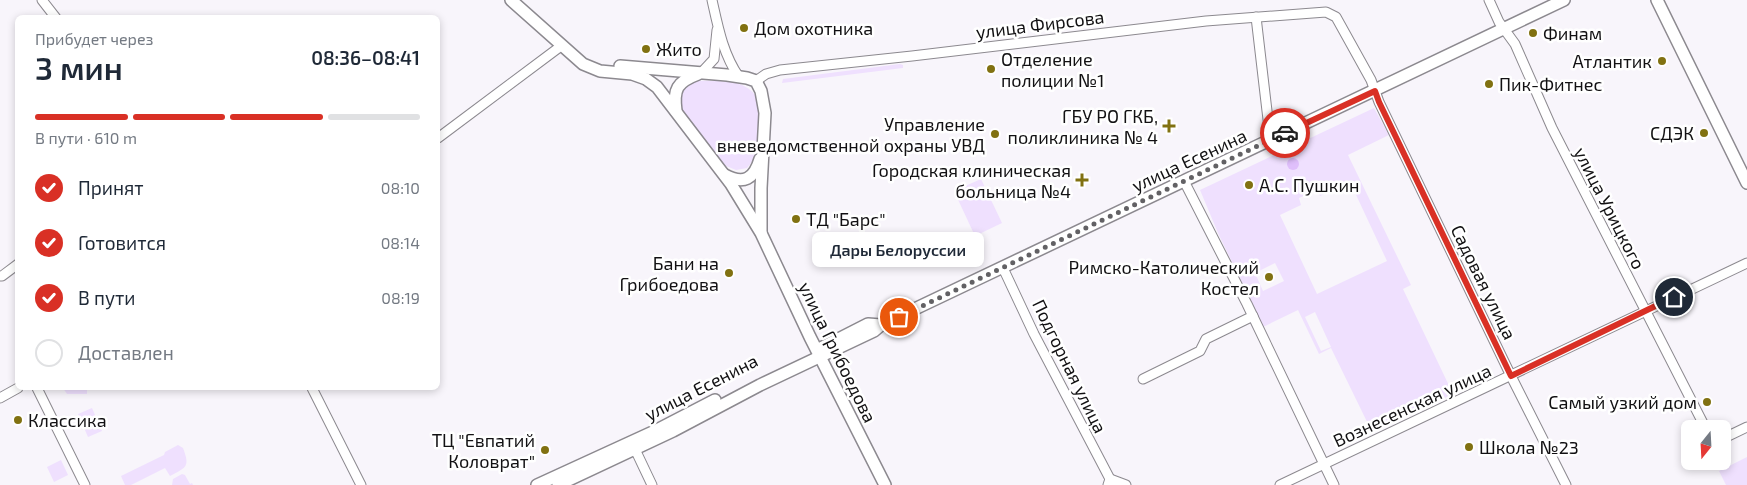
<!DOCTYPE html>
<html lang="ru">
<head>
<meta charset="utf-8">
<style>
	:root { --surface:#fff; --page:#f6f6f7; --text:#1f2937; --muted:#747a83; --line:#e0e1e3; --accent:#d93025 }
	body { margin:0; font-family:"Exo 2",sans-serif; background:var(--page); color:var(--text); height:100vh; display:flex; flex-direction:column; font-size:19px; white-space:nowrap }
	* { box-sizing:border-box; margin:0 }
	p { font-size:16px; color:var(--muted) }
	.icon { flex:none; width:28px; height:28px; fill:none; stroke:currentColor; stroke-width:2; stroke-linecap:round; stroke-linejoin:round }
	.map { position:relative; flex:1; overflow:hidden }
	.side { position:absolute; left:15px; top:15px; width:425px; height:375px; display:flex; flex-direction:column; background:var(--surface); border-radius:8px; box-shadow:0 2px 8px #0003 }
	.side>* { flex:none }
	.needle { width:32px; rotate:198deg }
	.buttons { position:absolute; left:1681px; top:420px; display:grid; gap:10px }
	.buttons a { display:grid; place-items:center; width:50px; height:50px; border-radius:8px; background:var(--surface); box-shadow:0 2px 8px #0003; font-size:25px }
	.pin { position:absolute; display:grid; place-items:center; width:42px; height:42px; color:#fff; margin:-21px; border:2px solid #fff; border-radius:50%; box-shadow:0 1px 5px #0007 }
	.courier { position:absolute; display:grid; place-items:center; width:50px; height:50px; margin:-25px; border:4px solid #d93025; border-radius:50%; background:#fff; color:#222; box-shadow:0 1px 6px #0007 }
	.bubble { position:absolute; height:35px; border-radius:8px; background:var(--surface); box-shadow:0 2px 8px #0003; font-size:16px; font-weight:600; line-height:35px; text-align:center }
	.head em { font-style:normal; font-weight:600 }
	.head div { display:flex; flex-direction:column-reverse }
	.head { display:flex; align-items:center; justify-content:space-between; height:85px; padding:0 20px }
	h1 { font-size:32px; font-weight:600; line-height:38px }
	.bar { display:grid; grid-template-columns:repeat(4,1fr); gap:8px 5px; align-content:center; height:60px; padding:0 20px }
	.bar i { height:6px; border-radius:4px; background:var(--line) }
	.bar .on { background:var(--accent) }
	.bar p { grid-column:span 4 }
	ol { padding:0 20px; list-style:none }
	li { display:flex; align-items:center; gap:15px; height:55px }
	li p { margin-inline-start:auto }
	li .icon { padding:5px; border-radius:50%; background:var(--accent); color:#fff; stroke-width:4 }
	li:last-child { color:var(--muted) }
	li i { width:28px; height:28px; border:2px solid var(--line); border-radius:50% }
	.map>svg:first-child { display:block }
	.green { fill:#efe0fe; fill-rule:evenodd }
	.water { fill:#dfbffb }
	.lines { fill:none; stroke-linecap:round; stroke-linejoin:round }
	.minor-casing { stroke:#8c898f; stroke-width:11 }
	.major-casing { stroke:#8c898f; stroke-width:14 }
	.minor { stroke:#fff; stroke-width:9 }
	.major { stroke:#fff; stroke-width:11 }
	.done { stroke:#626164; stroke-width:5; stroke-dasharray:0 9 }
	.route { stroke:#d93025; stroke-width:6 }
	.poi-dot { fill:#817111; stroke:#fff; stroke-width:2 }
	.labels { text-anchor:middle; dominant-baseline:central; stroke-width:5; stroke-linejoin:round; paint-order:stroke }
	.street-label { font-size:18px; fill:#121113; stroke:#fff }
	.poi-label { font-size:18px; fill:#121113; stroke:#fff; text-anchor:start }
</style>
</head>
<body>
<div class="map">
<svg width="1747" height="485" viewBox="0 0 1747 485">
	<rect width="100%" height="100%" fill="#f8f5fb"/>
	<g class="green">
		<path d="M900,64L903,65V68L782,83L783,79Z"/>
		<path d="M695,81C719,81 755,77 760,108C761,115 760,122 759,128C758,144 758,156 747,168L736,170L726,166L712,152L681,111L678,97L681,88Z"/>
		<path d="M1374,108L1389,135L1348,155L1411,285L1403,289L1453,394L1372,432L1331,348L1319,354L1298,310L1263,327L1218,233L1200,190ZM1350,182L1387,261L1317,294L1280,215L1301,205L1299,198L1317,190L1320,196ZM1275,263L1284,281L1263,291L1255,273ZM1315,312L1331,347L1321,351L1305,317Z"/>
		<path d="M981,179L1002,223L975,236L954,191Z"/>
		<path d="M63,388H87V394H67Z"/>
		<path d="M92,408L102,431L88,437L78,414Z"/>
		<path d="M178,445L183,448C190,467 187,467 170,476L165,468L131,485H125L121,476L164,455L165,452Z"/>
		<path d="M1747,457V485H1726L1719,471Z"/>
		<path d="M61,460L68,475L54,482L47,467Z"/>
		<path d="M182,474L185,475L190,484L192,483L193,485H172L173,479Z"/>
	</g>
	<circle class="water" cx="1293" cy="164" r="6"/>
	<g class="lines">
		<g class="minor-casing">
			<g id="minor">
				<path d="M42,0L56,18"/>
				<path d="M712,0C718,27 723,54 739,77"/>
				<path d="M1489,0L1499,22L1515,44L1552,128L1706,429"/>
				<path d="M1256,17L1269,128L1275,138"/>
				<path d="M701,73L714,59L717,30"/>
				<path d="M756,81L766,74L780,70L912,56L1206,21L1326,12L1336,17L1371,80L1379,102L1511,376L1566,485"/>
				<path d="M438,138L561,46"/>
				<path d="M1184,181L1247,304L1334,485"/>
				<path d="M1003,268L1034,334L1110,479"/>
				<path d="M0,276H2L18,264"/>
				<path d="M1143,379L1200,351L1206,339L1253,316"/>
				<path d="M37,388L85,485"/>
				<path d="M312,388L361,485"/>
				<path d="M0,398L18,388"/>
				<path d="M1722,439L1747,427"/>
				<path d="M633,445L652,485"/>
				<path d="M1108,485L1110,479L1126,485"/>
				<path d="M1280,485L1747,263"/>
			</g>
		</g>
		<g class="major-casing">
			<g id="major">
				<path d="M511,0L583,64L600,71L632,74L646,79L657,87L731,184L761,233L810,337L885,485"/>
				<path d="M1657,0L1747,183"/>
				<path d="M620,66L727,75L747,78L756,81L761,91L765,113L761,188V232"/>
				<path d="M676,111C673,89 677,82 698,74"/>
				<path d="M725,175C744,185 754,179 760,159"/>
				<path d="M819,349L868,324L881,325"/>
				<path d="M537,485L657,430L715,400"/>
				<path d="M558,485L673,431L760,385L874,331L881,325L1564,0"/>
			</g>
		</g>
		<use href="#minor" class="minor"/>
		<use href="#major" class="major"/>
	</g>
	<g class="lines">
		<path class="done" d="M899,317L1285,133"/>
		<path class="route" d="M1285,133L1375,91L1379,102L1511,376L1674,297"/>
	</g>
	<g class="poi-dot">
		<circle cx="744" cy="28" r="5"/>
		<circle cx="1533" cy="33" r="5"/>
		<circle cx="646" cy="49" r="5"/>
		<circle cx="1662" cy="61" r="5"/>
		<circle cx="991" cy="69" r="5"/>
		<circle cx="1489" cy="84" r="5"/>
		<path d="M1166.5 118.5h5v5h5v5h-5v5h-5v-5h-5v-5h5z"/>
		<circle cx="1704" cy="133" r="5"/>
		<circle cx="995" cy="134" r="5"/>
		<path d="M1079.5 172.5h5v5h5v5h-5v5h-5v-5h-5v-5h5z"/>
		<circle cx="1249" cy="185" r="5"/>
		<circle cx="796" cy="219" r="5"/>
		<circle cx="729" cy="273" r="5"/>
		<circle cx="1269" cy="277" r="5"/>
		<circle cx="1707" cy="402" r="5"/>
		<circle cx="18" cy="420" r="5"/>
		<circle cx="1469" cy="447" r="5"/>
		<circle cx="545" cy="450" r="5"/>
	</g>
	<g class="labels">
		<g class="street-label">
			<text transform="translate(1040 24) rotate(-7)">улица Фирсова</text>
			<text transform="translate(1189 160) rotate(-25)">улица Есенина</text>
			<text transform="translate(1610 208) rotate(63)">улица Урицкого</text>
			<text transform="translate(1484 282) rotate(64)">Садовая улица</text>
			<text transform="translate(838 352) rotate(64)">улица Грибоедова</text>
			<text transform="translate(1070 366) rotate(64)">Подгорная улица</text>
			<text transform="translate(701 387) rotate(-27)">улица Есенина</text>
			<text transform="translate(1412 405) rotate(-25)">Вознесенская улица</text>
		</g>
		<g class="poi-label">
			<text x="754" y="28">Дом охотника</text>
			<text x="1543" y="33">Финам</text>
			<text x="656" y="49">Жито</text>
			<text x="1001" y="59">Отделение<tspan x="1001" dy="21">полиции №1</tspan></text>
			<text x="1652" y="61" text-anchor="end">Атлантик</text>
			<text x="1499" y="84">Пик-Фитнес</text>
			<text x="1158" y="116" text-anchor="end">ГБУ РО ГКБ,<tspan x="1158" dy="21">поликлиника № 4</tspan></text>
			<text x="985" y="124" text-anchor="end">Управление<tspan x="985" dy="21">вневедомственной охраны УВД</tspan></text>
			<text x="1694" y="133" text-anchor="end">СДЭК</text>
			<text x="1071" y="170" text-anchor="end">Городская клиническая<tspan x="1071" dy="21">больница №4</tspan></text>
			<text x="1259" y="185">А.С. Пушкин</text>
			<text x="806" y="219">ТД "Барс"</text>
			<text x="719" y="263" text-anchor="end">Бани на<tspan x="719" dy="21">Грибоедова</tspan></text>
			<text x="1259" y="267" text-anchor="end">Римско-Католический<tspan x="1259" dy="21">Костел</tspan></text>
			<text x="1697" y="402" text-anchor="end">Самый узкий дом</text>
			<text x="28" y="420">Классика</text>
			<text x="535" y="440" text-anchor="end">ТЦ "Евпатий<tspan x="535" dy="21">Коловрат"</tspan></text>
			<text x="1479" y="447">Школа №23</text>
		</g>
	</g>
</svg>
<div class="buttons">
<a><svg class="needle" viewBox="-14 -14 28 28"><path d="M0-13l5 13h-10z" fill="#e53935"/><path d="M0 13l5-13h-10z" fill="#747a83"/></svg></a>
</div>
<div class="pin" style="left:899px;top:317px;background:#ea580c"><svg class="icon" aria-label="bag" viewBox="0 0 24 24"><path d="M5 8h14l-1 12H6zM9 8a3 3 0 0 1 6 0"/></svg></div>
<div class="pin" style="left:1674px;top:297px;background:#1f2937"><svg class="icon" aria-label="home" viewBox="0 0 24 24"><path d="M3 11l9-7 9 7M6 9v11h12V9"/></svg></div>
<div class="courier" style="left:1285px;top:133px"><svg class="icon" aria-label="car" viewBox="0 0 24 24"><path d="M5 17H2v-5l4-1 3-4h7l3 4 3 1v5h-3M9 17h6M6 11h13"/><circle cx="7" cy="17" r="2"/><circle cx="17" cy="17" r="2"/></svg></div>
<div class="bubble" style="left:812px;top:232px;width:172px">Дары Белоруссии</div>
<section class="side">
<div class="head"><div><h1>3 мин</h1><p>Прибудет через</p></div><em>08:36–08:41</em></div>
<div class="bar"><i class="on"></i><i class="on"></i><i class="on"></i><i></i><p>В пути · 610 m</p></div>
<ol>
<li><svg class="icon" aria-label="check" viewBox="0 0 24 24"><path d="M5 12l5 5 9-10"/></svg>Принят<p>08:10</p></li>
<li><svg class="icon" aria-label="check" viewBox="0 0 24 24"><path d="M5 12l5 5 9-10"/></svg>Готовится<p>08:14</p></li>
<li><svg class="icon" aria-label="check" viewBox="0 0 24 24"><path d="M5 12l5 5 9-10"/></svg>В пути<p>08:19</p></li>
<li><i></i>Доставлен</li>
</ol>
</section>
</div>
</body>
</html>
